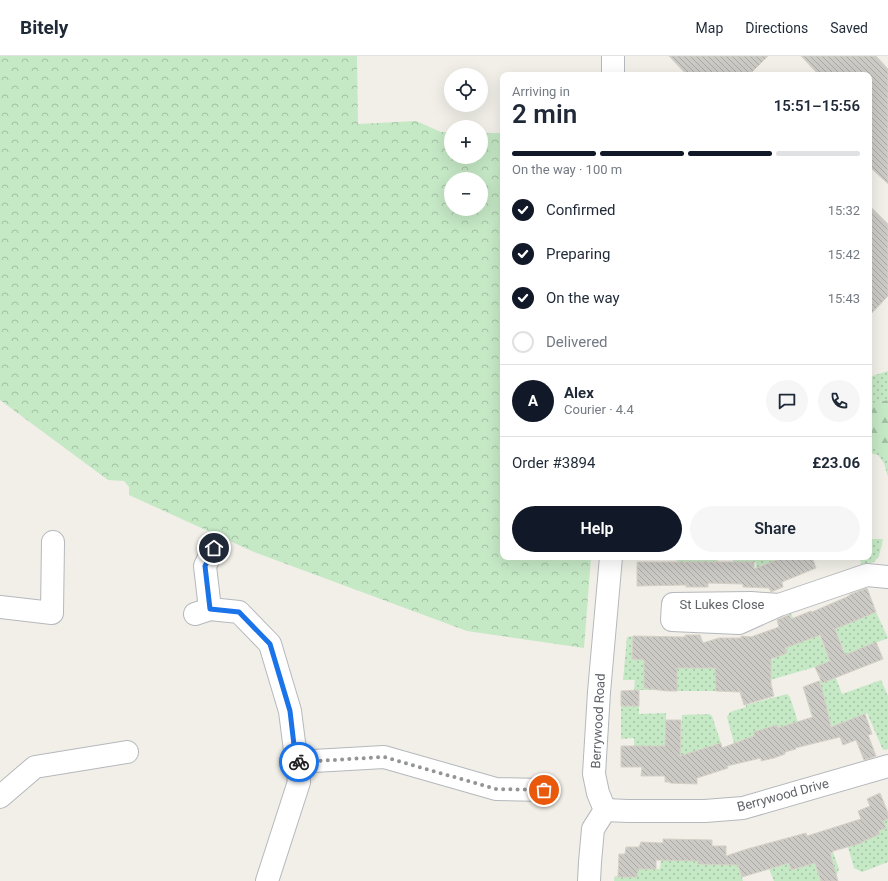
<!DOCTYPE html>
<html lang="en">
<head>
<meta charset="utf-8">
<style>
	:root { --surface:#fff; --page:#f6f6f7; --text:#1f2937; --muted:#747a83; --line:#e0e1e3; --accent:#111827 }
	body { margin:0; font-family:Roboto,sans-serif; background:var(--page); color:var(--text); height:100vh; display:flex; flex-direction:column; font-size:15px; white-space:nowrap }
	* { box-sizing:border-box; margin:0 }
	p { font-size:13px; color:var(--muted) }
	.icon { flex:none; width:22px; height:22px; fill:none; stroke:currentColor; stroke-width:2; stroke-linecap:round; stroke-linejoin:round }
	.map { position:relative; flex:1; overflow:hidden }
	.details { position:absolute; left:500px; top:16px; width:372px; height:488px; display:flex; flex-direction:column; background:var(--surface); border-radius:8px; box-shadow:0 4px 16px #0002 }
	.details>* { flex:none }
	.fabs { position:absolute; left:444px; top:12px; display:grid; gap:8px }
	.fabs a { display:grid; place-items:center; width:44px; height:44px; border-radius:50%; background:var(--surface); box-shadow:0 4px 16px #0002; font-size:20px }
	.pin { position:absolute; display:grid; place-items:center; width:34px; height:34px; color:#fff; margin:-17px; border:2px solid #fff; border-radius:50%; box-shadow:0 1px 4px #0007 }
	.courier { position:absolute; display:grid; place-items:center; width:40px; height:40px; margin:-20px; border:3px solid #1a73e8; border-radius:50%; background:#fff; color:#222; box-shadow:0 1px 5px #0007 }
	.overview em { font-style:normal; font-weight:600 }
	.overview div { display:flex; flex-direction:column-reverse }
	.overview { display:flex; align-items:center; justify-content:space-between; height:68px; padding:0 12px }
	h1 { font-size:26px; font-weight:600; line-height:30px }
	.bar { display:grid; grid-template-columns:repeat(4,1fr); gap:6px 4px; align-content:center; height:48px; padding:0 12px }
	.bar i { height:5px; border-radius:3px; background:var(--line) }
	.bar .active { background:var(--accent) }
	.bar p { grid-column:span 4 }
	.line { display:flex; align-items:center; gap:10px; padding:0 12px; border-top:1px solid var(--line) }
	.line div { flex:1 }
	.round { display:grid; place-items:center; flex:none; width:42px; height:42px; border-radius:21px; background:var(--page) }
	ol { padding:0 12px; list-style:none }
	li { display:flex; align-items:center; gap:12px; height:44px }
	li p { margin-inline-start:auto }
	li .icon { padding:4px; border-radius:50%; background:var(--accent); color:#fff; stroke-width:4 }
	li:last-child { color:var(--muted) }
	li i { width:22px; height:22px; border:2px solid var(--line); border-radius:50% }
	.button { display:flex; gap:8px; margin-top:auto; padding:8px 12px }
	.button a { flex:1; height:46px; border-radius:24px; background:var(--accent); color:#fff; font-size:16px; font-weight:600; line-height:46px; text-align:center }
	.button a+a { background:var(--page); color:var(--text) }
	header { display:flex; align-items:center; gap:24px; box-sizing:border-box; height:56px; padding:0 20px; background:var(--surface); border-bottom:1px solid var(--line) }
	header strong { font-size:19px }
	nav { display:flex; gap:22px; margin-inline-start:auto; font-size:14px }
	.map>svg:first-child { display:block }
	.grass { fill:url(#grass-dots) }
	.forest { fill:url(#forest-firs) }
	.park { fill:url(#park-crowns); fill-rule:evenodd }
	.building { fill:url(#building-back-hatch); stroke:#d6d1c6 }
	.lines { fill:none; stroke-linecap:round; stroke-linejoin:round }
	.minor-casing { stroke:#b5b8bc; stroke-width:24 }
	.minor { stroke:#fff; stroke-width:22 }
	.done { stroke:#929495; stroke-width:4; stroke-dasharray:0 7.2 }
	.route { stroke:#1a73e8; stroke-width:5 }
	.labels { text-anchor:middle; dominant-baseline:central; stroke-width:3.5; stroke-linejoin:round; paint-order:stroke }
	.street-label { font-size:13px; fill:#5f6368; stroke:#fff }
</style>
</head>
<body>
<header>
<strong>Bitely</strong>
<nav><a>Map</a><a>Directions</a><a>Saved</a></nav>
</header>
<div class="map">
<svg width="888" height="825" viewBox="0 0 888 825">
	<defs>
		<pattern id="grass-dots" width="8" height="8" patternUnits="userSpaceOnUse"><rect width="8" height="8" fill="#c5e8c5"/><path d="M2 2h.1M6 6h.1" fill="none" stroke="#a3c0a4" stroke-width="1.8" stroke-linecap="round"/></pattern>
		<pattern id="forest-firs" width="22" height="20" patternUnits="userSpaceOnUse"><rect width="22" height="20" fill="#c5e8c5"/><path d="M5 1l3.5 6h-7zM16 11l3.5 6h-7z" fill="#a3c0a4"/></pattern>
		<pattern id="park-crowns" width="20" height="18" patternUnits="userSpaceOnUse"><rect width="20" height="18" fill="#c5e8c5"/><path d="M2 6a3 3 0 1 1 6 0M12 15a3 3 0 1 1 6 0" fill="none" stroke="#a3c0a4"/></pattern>
		<pattern id="building-back-hatch" width="6" height="6" patternUnits="userSpaceOnUse"><rect width="6" height="6" fill="#cccac5"/><path d="M-1 5l2 2M0 0l6 6M5-1l2 2" fill="none" stroke="#a9a8a4"/></pattern>
	</defs>
	<rect width="100%" height="100%" fill="#f1efe8"/>
	<g class="grass">
		<path d="M888,315V344L869,348V321Z"/>
		<path d="M869,387L888,400V421L884,407L878,399L869,397Z"/>
		<path d="M869,483H883L879,500L874,506L861,510L860,501H869Z"/>
		<rect x="677" y="501" width="41" height="5"/>
		<path d="M733,501H772L774,505L760,510L767,527L757,528L756,506H733Z"/>
		<path d="M876,556L888,582L815,611L770,624L771,621V604L774,603L764,577L765,576L772,593L798,581L789,557H791L793,562L819,579L828,600L844,594L835,573Z"/>
		<path d="M633,580L632,603L644,604L660,634H634L635,624H623L627,581Z"/>
		<path d="M716,603V635H677V618L675,612H707Z"/>
		<path d="M835,620L842,638L881,624L888,640V693L883,694L867,657L836,669L831,670L812,662L806,642L822,636L819,625Z"/>
		<path d="M787,638L790,641L798,666L778,672L777,670L754,676V680L734,687L727,661L730,656L746,651V649Z"/>
		<path d="M621,650H639V658L666,657V681H681L682,659L709,658L712,660L721,687L705,692H702L701,705L666,704L664,692L660,690H634V682L621,683Z"/>
		<path d="M888,763V806L862,816L854,812L848,791L862,787L859,776L870,782L879,778L878,775L886,772L883,765Z"/>
		<path d="M833,796L839,813L836,820L821,825H774L769,813L789,807L791,814L815,807L813,802Z"/>
		<path d="M699,803L698,808L733,809L737,807L743,825H614L615,820L637,821L638,813H660L661,804L693,805Z"/>
	</g>
	<path class="forest" d="M888,344V400H887L869,387V348Z"/>
	<path class="park" d="M0,0H357L358,68L416,65L441,76H451V101H481V77H503V501H591L584,592L467,575L254,496L129,439V431L124,425L108,424L0,344ZM451,123H481V153H451Z"/>
	<g class="building">
		<path d="M669,0H768L749,19H687Z"/>
		<path d="M801,0H876L888,13V128L869,110V19H819Z"/>
		<path d="M869,149L888,168V240L869,260Z"/>
		<path d="M784,501H812L816,512L782,526L783,531L771,536L769,532L743,531V528L708,527V531H686V529L637,530V506H754V513Z"/>
		<path d="M867,532L876,556L835,573L845,599L876,586L883,603L822,627L815,611L830,605L820,579L785,592L787,597L771,603V628L774,640L744,649L740,636L716,635L715,612H677V635H666L644,632V604L632,603L633,580L685,581V579H700L703,587L719,582H741V580L751,581L779,571L777,564L784,561L789,559L791,563L811,555L812,556L849,540V539L854,537Z"/>
		<path d="M819,625L823,637L831,671L865,658L872,678L868,679L876,700L864,704L856,684L843,689L840,681L795,692L796,693L785,696V698L774,702L761,705V702L727,710L728,712L697,722V728L670,727V726H665V720H641L642,711H621V690H665L666,664H681L680,700L721,687L722,692L754,680V676L777,669L778,672L813,661L803,631Z"/>
		<path d="M639,634V650H621V635Z"/>
		<path d="M880,737L888,757V763L883,765L886,772L878,775L880,778L862,786V787L833,795V796L830,797L838,825H821L815,807L791,814L789,807L742,821L738,809L698,808V805L656,804V813H638L637,821H618L619,798H625L626,791H639L641,786L663,787V783L712,784V790H726V800L747,793L806,777L807,780L861,763L858,755L870,750L867,743Z"/>
	</g>
	<g class="lines">
		<g class="minor-casing">
			<g id="minor">
				<path d="M613,0V19"/>
				<path d="M779,549L751,547L673,548L672,564L739,567L779,549L867,519L888,521"/>
				<path d="M0,551L52,557L53,486"/>
				<path d="M210,553L205,510L214,491"/>
				<path d="M195,558L210,553L239,556L270,588L290,655L299,726L267,825"/>
				<path d="M296,706L384,701L496,733L545,734"/>
				<path d="M0,741L35,711L127,696"/>
				<path d="M605,754L628,755H705L743,752L888,710"/>
				<path d="M589,825L590,806L593,773L605,754L598,737L594,718L599,636L611,501"/>
			</g>
		</g>
		<use href="#minor" class="minor"/>
	</g>
	<g class="lines">
		<path class="done" d="M299,706L384,701L496,733L544,734"/>
		<path class="route" d="M214,492L205,510L210,553L239,556L270,588L290,655L296,706H299"/>
	</g>
	<g class="labels">
		<g class="street-label">
			<text x="722" y="548">St Lukes Close</text>
			<text transform="translate(598 665) rotate(-87)">Berrywood Road</text>
			<text transform="translate(783 739) rotate(-15)">Berrywood Drive</text>
		</g>
	</g>
</svg>
<div class="fabs">
<a><svg class="icon" aria-label="locate" viewBox="0 0 24 24"><circle cx="12" cy="12" r="6"/><path d="M12 2v4M12 18v4M2 12h4M18 12h4"/></svg></a>
<a>+</a>
<a>−</a>
</div>
<div class="pin" style="left:544px;top:734px;background:#ea580c"><svg class="icon" aria-label="bag" viewBox="0 0 24 24"><path d="M5 8h14l-1 12H6zM9 8a3 3 0 0 1 6 0"/></svg></div>
<div class="pin" style="left:214px;top:492px;background:#1f2937"><svg class="icon" aria-label="home" viewBox="0 0 24 24"><path d="M3 11l9-7 9 7M6 9v11h12V9"/></svg></div>
<div class="courier" style="left:299px;top:706px"><svg class="icon" aria-label="bike" viewBox="0 0 24 24"><circle cx="6" cy="16" r="4"/><circle cx="18" cy="16" r="4"/><path d="M6 16l4-8h5l3 8M10 8l3 8H6M13 5h3"/></svg></div>
<section class="details">
<div class="overview"><div><h1>2 min</h1><p>Arriving in</p></div><em>15:51–15:56</em></div>
<div class="bar"><i class="active"></i><i class="active"></i><i class="active"></i><i></i><p>On the way · 100 m</p></div>
<ol>
<li><svg class="icon" aria-label="check" viewBox="0 0 24 24"><path d="M5 12l5 5 9-10"/></svg>Confirmed<p>15:32</p></li>
<li><svg class="icon" aria-label="check" viewBox="0 0 24 24"><path d="M5 12l5 5 9-10"/></svg>Preparing<p>15:42</p></li>
<li><svg class="icon" aria-label="check" viewBox="0 0 24 24"><path d="M5 12l5 5 9-10"/></svg>On the way<p>15:43</p></li>
<li><i></i>Delivered</li>
</ol>
<div class="line" style="height:72px"><b class="round" style="background:var(--accent);color:#fff">A</b><div><b>Alex</b><p>Courier · 4.4</p></div><a class="round"><svg class="icon" aria-label="chat" viewBox="0 0 24 24"><path d="M4 5h16v11H9l-5 4z"/></svg></a><a class="round"><svg class="icon" aria-label="phone" viewBox="0 0 24 24"><path d="M5 4h4l2 5-3 2q2 4 5 5l2-3 5 2v4C11 20 4 13 5 4z"/></svg></a></div>
<div class="line" style="height:52px"><div>Order #3894</div><b>£23.06</b></div>
<div class="button"><a>Help</a><a>Share</a></div>
</section>
</div>
</body>
</html>
